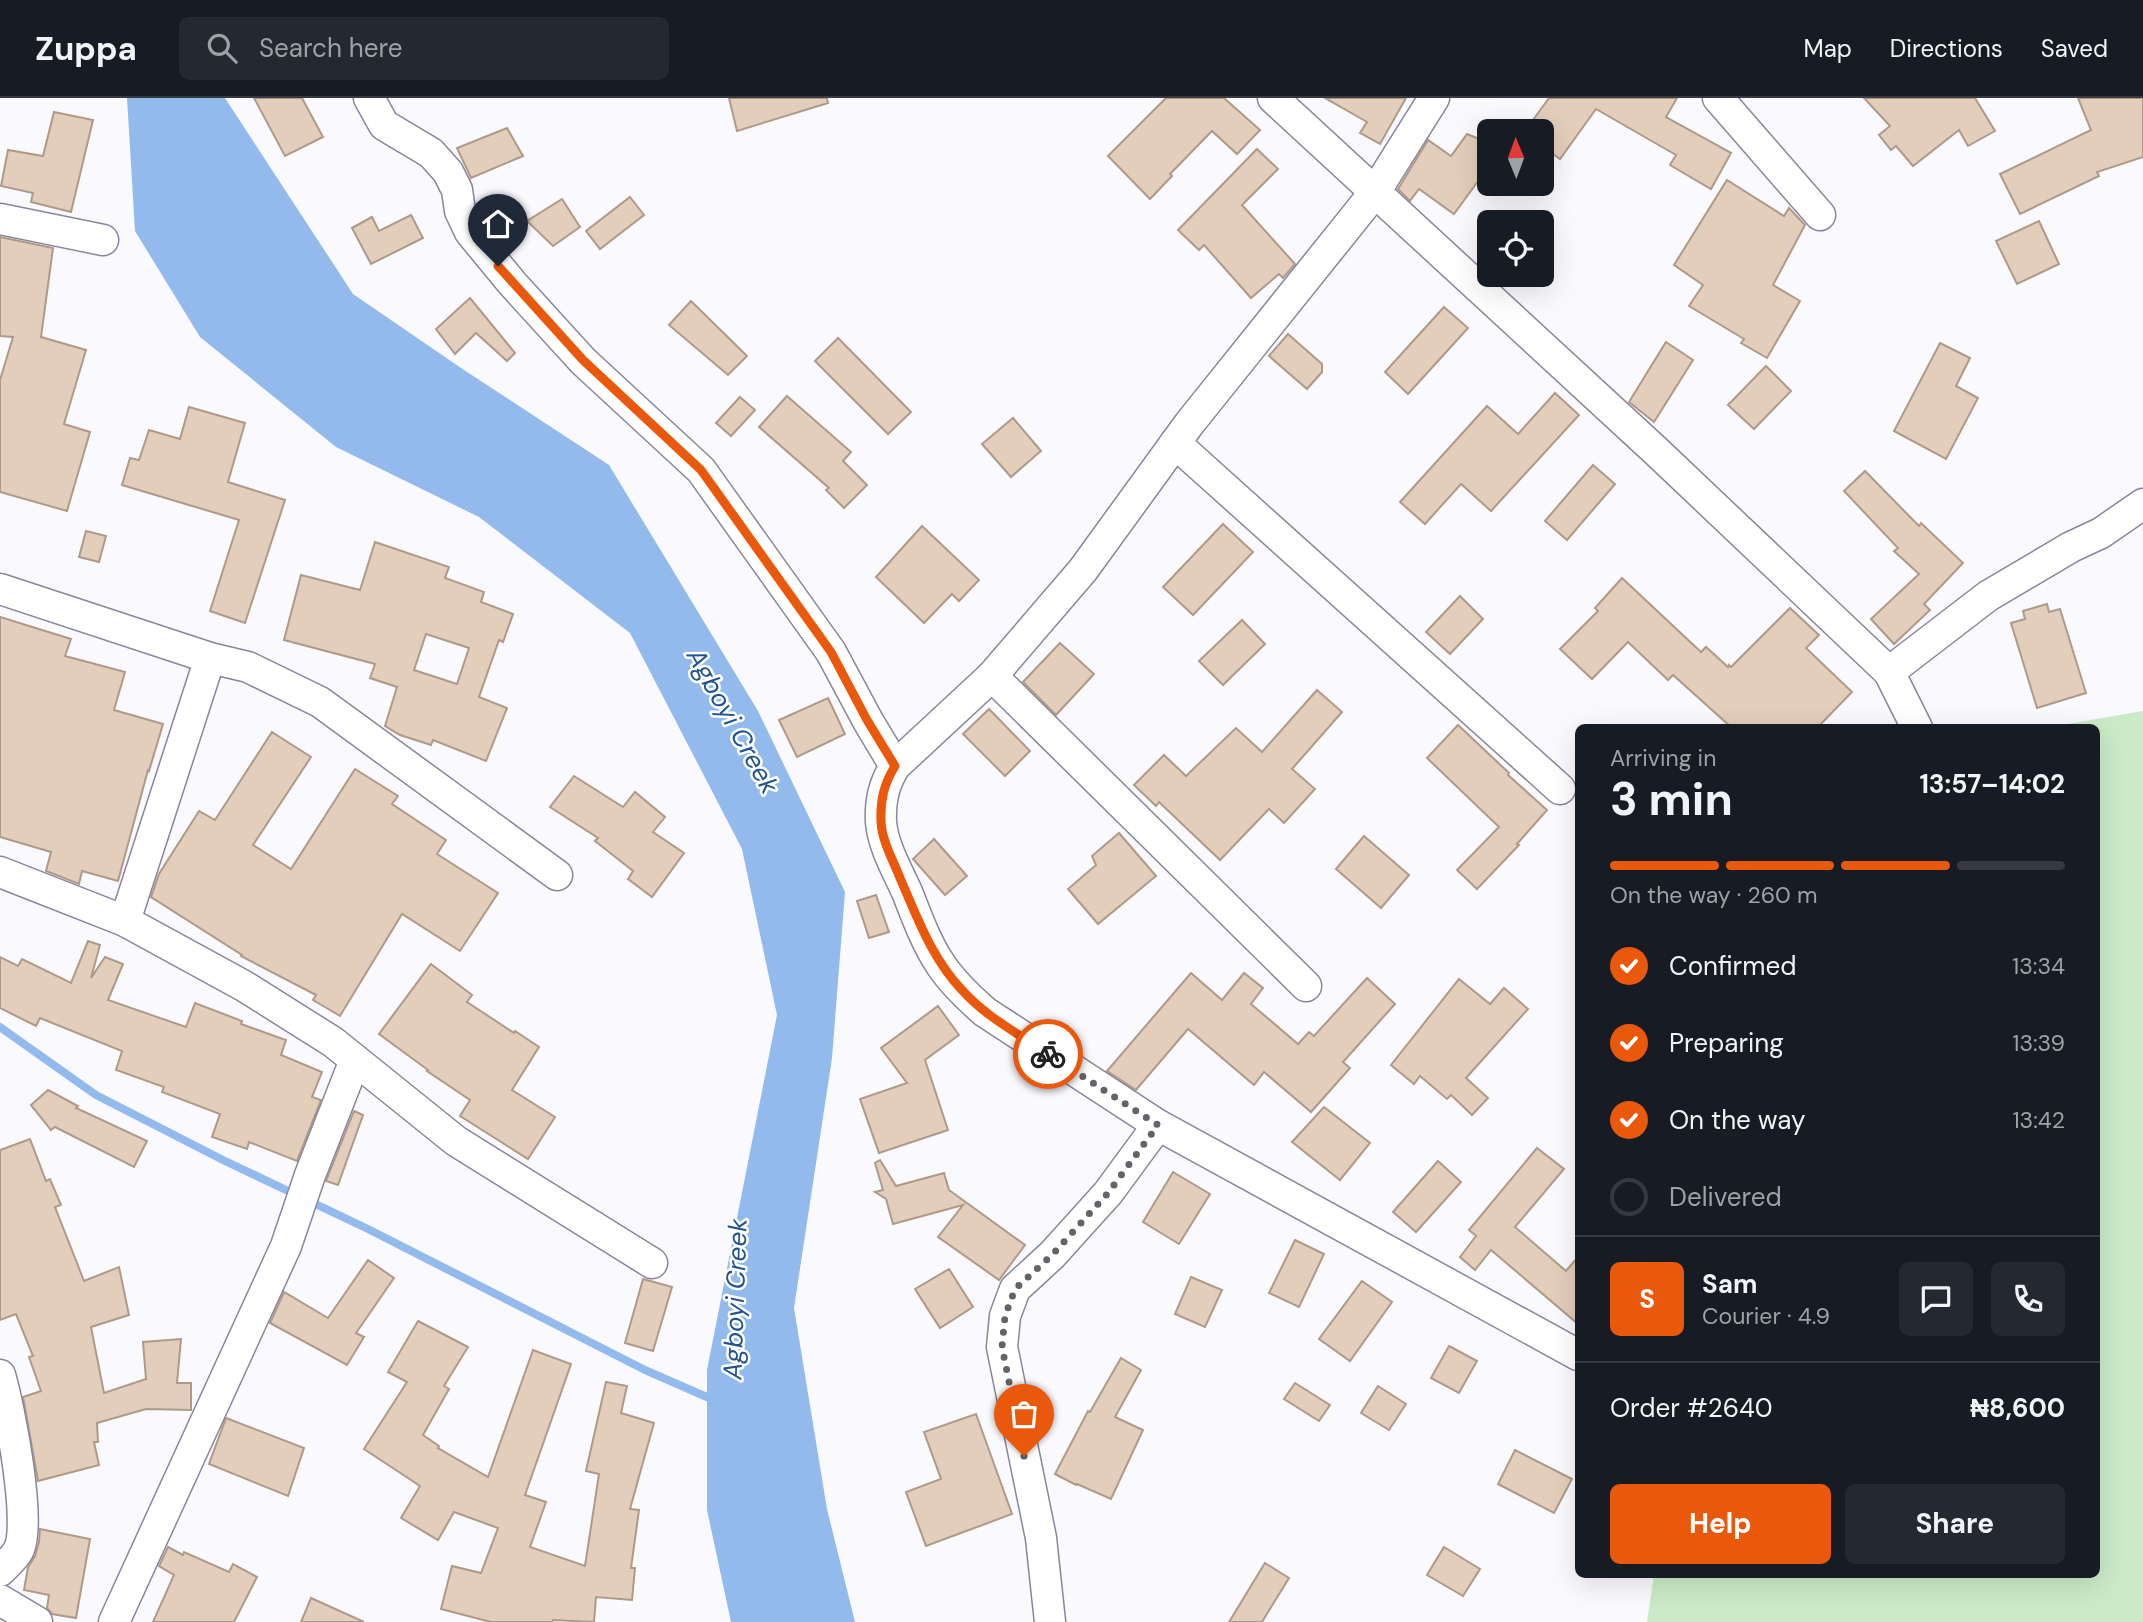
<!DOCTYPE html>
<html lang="en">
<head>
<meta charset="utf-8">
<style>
	:root { --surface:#171b24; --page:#242831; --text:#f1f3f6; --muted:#9ea1a6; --line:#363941; --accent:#ea580c }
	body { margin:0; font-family:"DM Sans",sans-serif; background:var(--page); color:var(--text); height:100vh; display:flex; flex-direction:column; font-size:26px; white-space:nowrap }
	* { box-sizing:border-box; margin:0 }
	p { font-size:23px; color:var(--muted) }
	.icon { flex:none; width:38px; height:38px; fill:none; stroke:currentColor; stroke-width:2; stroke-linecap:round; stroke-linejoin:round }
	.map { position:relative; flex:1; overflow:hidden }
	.panel { position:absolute; left:1575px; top:626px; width:525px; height:854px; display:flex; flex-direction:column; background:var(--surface); border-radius:10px; box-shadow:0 7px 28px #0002 }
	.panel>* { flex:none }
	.needle { width:46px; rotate:359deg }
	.tools { position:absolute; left:1477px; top:21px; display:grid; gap:14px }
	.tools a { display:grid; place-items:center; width:77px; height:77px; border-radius:10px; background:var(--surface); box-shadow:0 7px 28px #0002; font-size:35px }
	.pin { position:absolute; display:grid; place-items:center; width:60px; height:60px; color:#fff; margin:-72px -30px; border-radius:50% 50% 50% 0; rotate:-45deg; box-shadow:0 0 7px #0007 }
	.pin .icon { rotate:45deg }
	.courier { position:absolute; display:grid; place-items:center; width:70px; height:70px; margin:-35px; border:5px solid #ea580c; border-radius:50%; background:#fff; color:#222; box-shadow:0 2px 9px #0007 }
	.summary em { font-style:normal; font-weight:700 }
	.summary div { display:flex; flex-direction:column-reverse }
	.summary { display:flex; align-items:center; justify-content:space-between; height:119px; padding:0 35px }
	h1 { font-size:46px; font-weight:700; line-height:52px }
	.bar { display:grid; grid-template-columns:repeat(4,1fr); gap:10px 7px; align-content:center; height:84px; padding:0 35px }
	.bar i { height:9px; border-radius:5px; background:var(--line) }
	.bar .selected { background:var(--accent) }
	.bar p { grid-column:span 4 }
	.line { display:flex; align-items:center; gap:18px; padding:0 35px; border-top:2px solid var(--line) }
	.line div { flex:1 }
	.round { display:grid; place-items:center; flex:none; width:74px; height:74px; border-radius:10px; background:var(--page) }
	ol { padding:0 35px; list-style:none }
	li { display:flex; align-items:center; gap:21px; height:77px }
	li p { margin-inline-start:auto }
	li .icon { padding:7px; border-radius:50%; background:var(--accent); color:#fff; stroke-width:4 }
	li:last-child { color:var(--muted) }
	li i { width:38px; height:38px; border:4px solid var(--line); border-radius:50% }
	.action { display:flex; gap:14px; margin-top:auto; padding:14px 35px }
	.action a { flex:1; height:80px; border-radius:10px; background:var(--accent); color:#fff; font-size:28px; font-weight:700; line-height:80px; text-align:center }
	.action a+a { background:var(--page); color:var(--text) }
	header { display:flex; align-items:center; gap:42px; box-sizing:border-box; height:98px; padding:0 35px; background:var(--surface); border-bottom:2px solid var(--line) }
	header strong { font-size:33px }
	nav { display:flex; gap:38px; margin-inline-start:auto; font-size:24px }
	.search { width:490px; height:63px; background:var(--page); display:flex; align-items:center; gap:18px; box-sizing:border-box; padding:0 24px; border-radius:10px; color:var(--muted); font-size:26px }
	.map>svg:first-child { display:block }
	.green { fill:#cbeac7 }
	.water { fill:#93baec }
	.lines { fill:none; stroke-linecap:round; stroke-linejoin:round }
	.stream { stroke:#93baec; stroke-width:8 }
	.building { fill:#e3cdbb; stroke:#ae9a89; stroke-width:2; fill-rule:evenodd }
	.minor-casing { stroke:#89859c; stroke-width:33 }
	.minor { stroke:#fff; stroke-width:30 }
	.done { stroke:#64636a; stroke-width:7; stroke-dasharray:0 12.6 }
	.route { stroke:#ea580c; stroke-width:9 }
	.labels { text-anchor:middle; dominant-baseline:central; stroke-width:5; stroke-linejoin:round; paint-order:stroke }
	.water-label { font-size:26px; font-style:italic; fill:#21538f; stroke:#fff }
</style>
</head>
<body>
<header>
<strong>Zuppa</strong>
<div class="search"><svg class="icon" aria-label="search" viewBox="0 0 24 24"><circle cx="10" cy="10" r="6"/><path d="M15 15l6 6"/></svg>Search here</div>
<nav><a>Map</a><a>Directions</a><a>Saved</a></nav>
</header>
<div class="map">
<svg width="2143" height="1524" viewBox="0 0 2143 1524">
	<rect width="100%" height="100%" fill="#faf9fe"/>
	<path class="green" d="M2143,613V1524H1647L1654,1477H2096V630H2044Z"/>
	<path class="water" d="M127,0H225L353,196L461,270L609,367L758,613L845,794L832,960L794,1210L827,1411L855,1524H731L707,1412V1272L777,917L742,751L630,535L479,419L336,349L200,239L135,133Z"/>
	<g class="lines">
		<path class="stream" d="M0,929L96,997L223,1062L368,1131L645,1272L716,1303"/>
	</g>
	<g class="building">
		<path d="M254,0H302L323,39L285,58Z"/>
		<path d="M729,0H827L828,5L737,33Z"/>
		<path d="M1166,0H1224L1260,32L1237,56L1212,33L1170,76L1172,78L1150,101L1108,58Z"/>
		<path d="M1325,0H1406L1380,46L1360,35L1367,24Z"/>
		<path d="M1549,0H1677L1666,19L1731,55L1711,91L1670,67L1676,57L1596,11L1560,61L1542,48V33H1525Z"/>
		<path d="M1864,0H1975L1995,33L1968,48L1959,32L1913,68L1896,48L1891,52L1879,37L1890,28Z"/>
		<path d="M2078,0H2143V59L2097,74L2099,78L2020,116L2000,76L2091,32Z"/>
		<path d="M54,14L93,22L71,114L31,104L33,95L1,88L8,52L43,58Z"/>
		<path d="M507,30L523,58L471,80L457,50Z"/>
		<path d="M1467,36L1489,45V68L1454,116L1419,91L1410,103L1398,91L1428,42L1451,58Z"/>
		<path d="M1257,51L1278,71L1242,107L1295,166L1283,180L1279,176L1251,200L1204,147L1199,152L1178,132Z"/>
		<path d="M1727,82L1784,118L1789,110L1805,127L1773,187L1800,203L1767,260L1741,245L1744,241L1689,208L1703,187L1674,167Z"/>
		<path d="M630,99L644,117L600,151L586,133Z"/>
		<path d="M562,101L580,129L553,148L527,123Z"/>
		<path d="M411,117L423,140L371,166L352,130L372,119L379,133Z"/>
		<path d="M2039,123L2059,166L2017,186L1996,143Z"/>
		<path d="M0,139L53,150L41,239L86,252L64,326L90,334L67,413L0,394V282L13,239L0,238Z"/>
		<path d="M470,200L515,255L507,263L476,235L455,256L436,231Z"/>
		<path d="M691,203L747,258L728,277L669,227Z"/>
		<path d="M1444,209L1468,230L1408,296L1385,274Z"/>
		<path d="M1288,236L1322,266V274L1307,291L1269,258Z"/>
		<path d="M838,240L911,314L888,336L815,263Z"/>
		<path d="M1666,244L1693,262L1654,324L1629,304Z"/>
		<path d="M1940,245L1970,260L1956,288L1978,300L1946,361L1894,333Z"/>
		<path d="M1766,268L1791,293L1754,331L1728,307Z"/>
		<path d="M1555,295L1579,317L1491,413L1461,386L1425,426L1400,404L1487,308L1518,336Z"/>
		<path d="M787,298L851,354L843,363L867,387L844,410L826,392L829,390L759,329Z"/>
		<path d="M740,299L755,312L731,338L716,325Z"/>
		<path d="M189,309L245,325L228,384L285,402L245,525L210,513L239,422L122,387L130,360L139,362L149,332L180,341Z"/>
		<path d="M1013,320L1041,353L1011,379L982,346Z"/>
		<path d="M1593,367L1615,386L1567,442L1545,423Z"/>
		<path d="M1865,373L1919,428L1921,425L1963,465L1924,506L1930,512L1894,546L1871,521L1919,476L1894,453L1898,450L1844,393Z"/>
		<path d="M1223,426L1253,454L1193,517L1163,489Z"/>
		<path d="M922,428L979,482L959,503L952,496L924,525L876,479Z"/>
		<path d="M86,433L106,438L99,464L79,459Z"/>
		<path d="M375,444L449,469L445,480L484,494L481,504L513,516L503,544L499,542L479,599L507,610L486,663L433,642L431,647L400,637L385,628L397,589L370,580L375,566L284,542L301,477L360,492ZM426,536L469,550L457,586L414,572Z"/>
		<path d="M1622,480L1701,554L1706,549L1728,569L1729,567L1731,569L1790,510L1819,537L1806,550L1852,594L1817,630H1732L1673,577L1668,582L1628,544L1592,581L1560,551L1598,513L1595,510Z"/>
		<path d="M1460,498L1483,521L1450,556L1426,534Z"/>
		<path d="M2047,506L2049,514L2060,511L2086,595L2037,610L2011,525L2025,521L2023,513Z"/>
		<path d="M0,519L71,541L65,558L125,574L114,612L163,626L149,673L148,672L118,783L82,773L79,786L46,773L51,754L0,739Z"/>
		<path d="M1242,522L1265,546L1223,587L1199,563Z"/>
		<path d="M1060,545L1094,576L1056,617L1023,584Z"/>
		<path d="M1317,592L1342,614L1292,671L1315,691L1284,725L1269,711L1220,762L1159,704L1156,708L1134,687L1164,657L1186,678L1236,630L1262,654Z"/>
		<path d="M828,600L845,636L797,659L779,622Z"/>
		<path d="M989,611L1030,653L1005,678L963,636Z"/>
		<path d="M1458,627L1509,675L1508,677L1547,712L1517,746L1519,747L1477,791L1457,772L1499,729L1427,660Z"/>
		<path d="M272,634L311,659L253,747L291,771L355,671L398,698L392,706L446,742L437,756L498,795L460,853L402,816L340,918L313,902L316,897L241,858L242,857L151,799L159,776L199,713L215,722Z"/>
		<path d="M574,678L623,709L635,694L665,719L653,734L684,755L652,799L628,781L633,773L595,743L598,740L550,709Z"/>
		<path d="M1119,735L1156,778L1098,826L1068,791L1096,767L1092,758Z"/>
		<path d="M1364,738L1409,777L1381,810L1336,771Z"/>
		<path d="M934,741L967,778L945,797L913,761Z"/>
		<path d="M876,797L889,834L869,840L857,803Z"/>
		<path d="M88,843L100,847L91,880L105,859L123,866L108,902L186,929L195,905L242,923L241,926L286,942L281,957L322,974L312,999L321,1002L297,1063L249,1044L247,1051L212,1039L220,1016L162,994L164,989L116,972L122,953L40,920L36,928L0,910V859L18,868L22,861L71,885Z"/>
		<path d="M431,866L472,897L467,904L514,935L515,933L539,949L512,992L555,1019L528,1061L460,1018L470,1002L427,973L428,972L379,936Z"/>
		<path d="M1191,875L1222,902L1244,875L1263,890L1251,906L1298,946L1309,934L1314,938L1367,880L1395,906L1343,964L1350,970L1311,1014L1264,974L1254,987L1188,931L1136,992L1107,973Z"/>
		<path d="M1459,881L1490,906L1504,890L1528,911L1466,980L1488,1000L1472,1017L1451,997L1447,1001L1420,978L1414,986L1391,967Z"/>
		<path d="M938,908L959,937L925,962L948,1032L879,1055L860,1001L907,985L881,950Z"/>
		<path d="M48,992L78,1008L76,1010L147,1043L134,1069L55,1029L51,1032L31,1007Z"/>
		<path d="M1324,1009L1370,1045L1340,1082L1292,1044Z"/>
		<path d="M354,1013L363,1017L338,1087L326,1083Z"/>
		<path d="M30,1041L46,1083L50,1081L61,1107L55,1109L84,1183L119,1169L129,1217L91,1229L104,1295L146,1281L143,1244L181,1241L177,1285H191V1312L146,1311L97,1325L98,1344H94L99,1367L38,1383L23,1299L41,1293L29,1259L33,1258L16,1216L0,1222V1052Z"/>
		<path d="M1537,1050L1564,1071L1515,1129L1566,1173L1578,1159V1226L1491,1152L1475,1172L1460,1159L1476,1138L1469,1132Z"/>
		<path d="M880,1062L896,1088L944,1075L949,1092L1025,1147L999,1182L938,1139L963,1107L893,1126L886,1101L875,1094L883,1092L875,1065Z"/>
		<path d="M1438,1063L1461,1084L1416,1134L1393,1114Z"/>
		<path d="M1173,1074L1210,1096L1179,1146L1143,1124Z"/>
		<path d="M1295,1142L1324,1156L1299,1209L1269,1195Z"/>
		<path d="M368,1162L394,1180L356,1235L364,1239L347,1267L270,1225L284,1194L328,1220Z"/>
		<path d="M949,1171L973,1209L940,1230L915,1191Z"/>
		<path d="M1191,1179L1222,1192L1205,1229L1175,1216Z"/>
		<path d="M643,1181L672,1189L653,1253L625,1245Z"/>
		<path d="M1362,1183L1392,1204L1350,1263L1319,1241Z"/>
		<path d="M418,1223L468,1249L444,1288L449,1291L423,1337L439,1348L438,1350L488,1379L533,1252L571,1266L525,1397L546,1404L530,1449L585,1468L599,1376L586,1373L606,1284L627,1288L621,1315L654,1325L630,1411L639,1412L631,1470H635L632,1502L596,1499L594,1524L553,1522L552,1524H491L441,1511L452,1468L481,1475L498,1430L454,1414L438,1442L401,1420L420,1388L364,1351L407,1284L388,1274Z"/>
		<path d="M1449,1248L1477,1263L1459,1295L1431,1280Z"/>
		<path d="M1121,1260L1141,1272L1115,1319L1143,1332L1111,1401L1077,1386L1076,1387L1055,1376L1088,1313L1090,1314Z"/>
		<path d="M1295,1285L1330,1307L1319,1323L1284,1301Z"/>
		<path d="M1378,1288L1406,1306L1389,1332L1361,1315Z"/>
		<path d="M976,1316L1012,1416L926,1448L906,1394L941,1381L924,1334Z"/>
		<path d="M226,1320L304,1350L288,1398L209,1366Z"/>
		<path d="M1515,1352L1572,1381L1554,1415L1498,1386Z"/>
		<path d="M40,1431L90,1441L76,1520L52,1516L47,1510L49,1497L24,1492L28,1469L35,1458L39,1444Z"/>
		<path d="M168,1449L183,1457L184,1454L229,1474L233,1466L257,1479L234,1524H153L174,1477L159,1468Z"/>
		<path d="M1444,1449L1480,1471L1463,1498L1427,1477Z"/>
		<path d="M1265,1465L1289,1480L1262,1524H1229Z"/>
		<path d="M311,1500L364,1524H301Z"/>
	</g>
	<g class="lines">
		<g class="minor-casing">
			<g id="minor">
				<path d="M369,0L384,27L431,55L448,74L457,92L460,113L470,134L512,185L583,263L701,372L831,554L868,623L895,668C884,686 880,702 881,724C883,748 897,772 907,794C917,819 926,845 941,867C953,885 969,900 985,914L1158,1027L1578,1257"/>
				<path d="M1273,0L1656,353L1889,574"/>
				<path d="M1718,0L1820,117"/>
				<path d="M0,121L103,142"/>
				<path d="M1175,345L1560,691"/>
				<path d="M0,491L210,560L248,569L320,604L557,777"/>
				<path d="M992,578L1306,888"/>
				<path d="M1917,630L1889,574L1988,498L2071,449L2101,435L2143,406"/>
				<path d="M895,668L992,578L1083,472L1189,326L1375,94L1434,0"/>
				<path d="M0,774L125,823L244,888L333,944L456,1043L652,1165"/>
				<path d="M125,823L210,560"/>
				<path d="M0,1277C9,1307 33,1428 18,1453C14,1460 6,1467 0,1473"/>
				<path d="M0,1502L37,1524"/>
				<path d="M114,1524L286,1148L310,1077L355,962"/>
				<path d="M1050,1524L1041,1440L1002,1249L1005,1218L1015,1191L1052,1157L1108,1095L1158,1027"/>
			</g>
		</g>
		<use href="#minor" class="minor"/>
	</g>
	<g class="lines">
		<path class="done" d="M1024,1358L1002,1249L1005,1218L1015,1191L1052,1157L1108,1095L1158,1027L1048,956"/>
		<path class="route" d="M498,168L583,262L701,372L831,554L867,622L895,668C884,686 880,702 881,724C882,743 893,762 900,780C917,819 932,861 962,892C986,919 1019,936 1048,956"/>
	</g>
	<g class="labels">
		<g class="water-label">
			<text transform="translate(733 623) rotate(61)">Agboyi Creek</text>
			<text transform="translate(735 1201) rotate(-88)">Agboyi Creek</text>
		</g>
	</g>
</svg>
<div class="tools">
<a><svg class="needle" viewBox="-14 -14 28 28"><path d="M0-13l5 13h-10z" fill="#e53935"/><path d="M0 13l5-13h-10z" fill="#9ea1a6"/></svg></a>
<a><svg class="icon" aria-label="locate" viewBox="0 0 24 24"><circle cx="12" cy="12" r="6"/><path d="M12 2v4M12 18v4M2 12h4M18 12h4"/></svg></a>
</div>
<div class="pin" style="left:1024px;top:1358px;background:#ea580c"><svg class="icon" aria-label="bag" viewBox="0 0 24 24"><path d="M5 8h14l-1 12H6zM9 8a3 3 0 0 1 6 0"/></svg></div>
<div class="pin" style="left:498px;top:168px;background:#1f2937"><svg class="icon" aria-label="home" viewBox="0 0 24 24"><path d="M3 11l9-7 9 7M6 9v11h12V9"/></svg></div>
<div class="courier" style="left:1048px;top:956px"><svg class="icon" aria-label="bike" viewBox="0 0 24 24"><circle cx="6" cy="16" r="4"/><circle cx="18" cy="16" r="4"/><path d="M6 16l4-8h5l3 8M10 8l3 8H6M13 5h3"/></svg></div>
<section class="panel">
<div class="summary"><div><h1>3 min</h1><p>Arriving in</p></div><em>13:57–14:02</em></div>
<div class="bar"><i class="selected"></i><i class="selected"></i><i class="selected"></i><i></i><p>On the way · 260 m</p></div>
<ol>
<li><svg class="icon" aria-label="check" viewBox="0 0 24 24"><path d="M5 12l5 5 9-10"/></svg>Confirmed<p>13:34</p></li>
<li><svg class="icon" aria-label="check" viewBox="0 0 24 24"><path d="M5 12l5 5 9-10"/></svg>Preparing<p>13:39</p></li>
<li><svg class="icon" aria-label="check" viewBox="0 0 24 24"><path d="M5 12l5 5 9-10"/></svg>On the way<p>13:42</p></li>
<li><i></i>Delivered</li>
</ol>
<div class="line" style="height:126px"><b class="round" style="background:var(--accent);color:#fff">S</b><div><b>Sam</b><p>Courier · 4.9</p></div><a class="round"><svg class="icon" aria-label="chat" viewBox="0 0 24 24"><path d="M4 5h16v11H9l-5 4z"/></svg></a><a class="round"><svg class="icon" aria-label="phone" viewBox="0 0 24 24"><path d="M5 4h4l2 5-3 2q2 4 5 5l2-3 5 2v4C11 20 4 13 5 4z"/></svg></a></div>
<div class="line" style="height:91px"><div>Order #2640</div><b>₦8,600</b></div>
<div class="action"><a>Help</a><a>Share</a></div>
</section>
</div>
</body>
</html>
